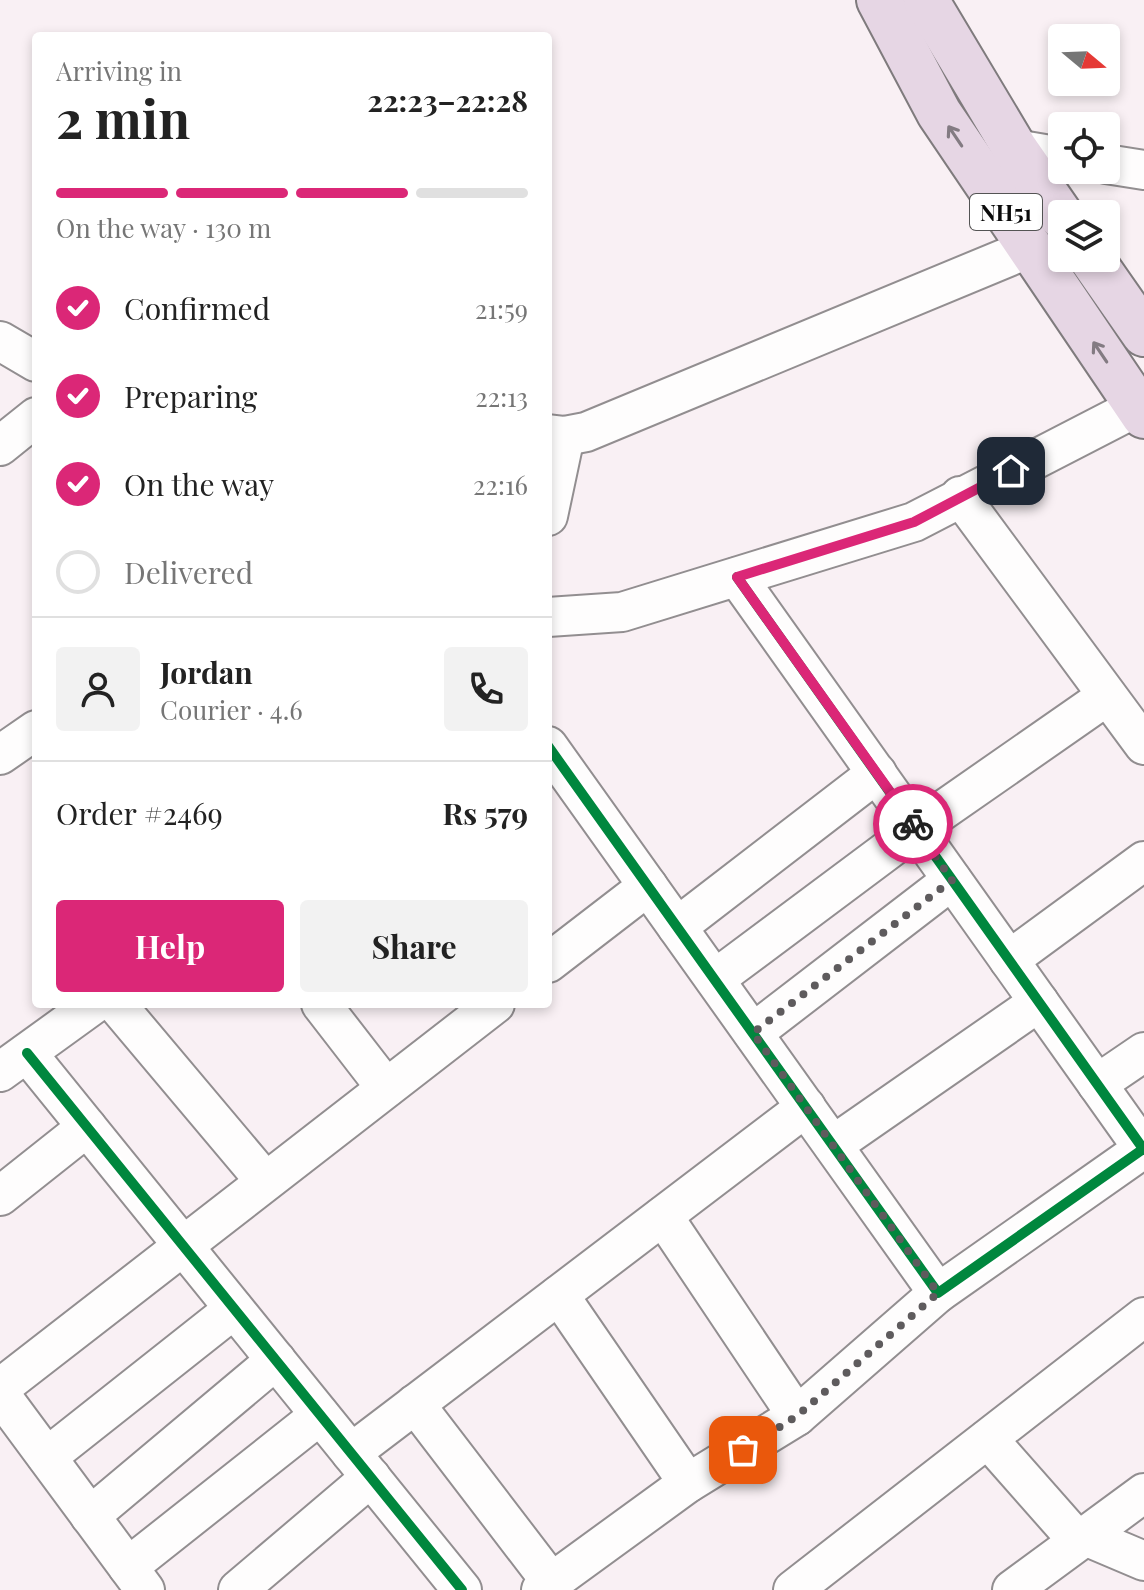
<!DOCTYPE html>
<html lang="en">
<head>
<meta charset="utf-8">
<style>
	:root { --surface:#fff; --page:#f2f2f2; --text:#222; --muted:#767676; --line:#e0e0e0; --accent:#db2777 }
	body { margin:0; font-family:"Playfair Display",serif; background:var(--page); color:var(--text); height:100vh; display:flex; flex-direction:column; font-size:30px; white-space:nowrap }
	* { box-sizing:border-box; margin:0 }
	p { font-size:26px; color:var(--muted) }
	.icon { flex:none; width:44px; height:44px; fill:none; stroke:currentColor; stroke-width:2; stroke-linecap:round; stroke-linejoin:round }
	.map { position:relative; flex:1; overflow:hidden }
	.panel { position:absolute; left:32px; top:32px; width:520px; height:976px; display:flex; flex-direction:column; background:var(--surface); border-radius:8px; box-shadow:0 4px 12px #0003 }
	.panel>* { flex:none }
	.needle { width:52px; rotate:109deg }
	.fabs { position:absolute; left:1048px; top:24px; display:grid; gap:16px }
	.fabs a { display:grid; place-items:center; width:72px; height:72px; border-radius:8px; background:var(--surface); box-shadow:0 4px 12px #0003; font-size:40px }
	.pin { position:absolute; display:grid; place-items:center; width:68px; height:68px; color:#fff; margin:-34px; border-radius:16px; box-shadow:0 4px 12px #0006 }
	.courier { position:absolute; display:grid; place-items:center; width:80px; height:80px; margin:-40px; border:6px solid #db2777; border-radius:50%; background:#fff; color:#222; box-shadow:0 2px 10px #0007 }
	.summary em { font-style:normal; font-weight:700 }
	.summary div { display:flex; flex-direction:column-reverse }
	.summary { display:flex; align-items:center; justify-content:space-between; height:136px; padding:0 24px }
	h1 { font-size:52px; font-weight:700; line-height:60px }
	.bar { display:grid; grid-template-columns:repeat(4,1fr); gap:12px 8px; align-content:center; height:96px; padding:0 24px }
	.bar i { height:10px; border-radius:6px; background:var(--line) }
	.bar .selected { background:var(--accent) }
	.bar p { grid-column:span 4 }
	.line { display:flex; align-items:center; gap:20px; padding:0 24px; border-top:2px solid var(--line) }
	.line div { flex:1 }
	.round { display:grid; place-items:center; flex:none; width:84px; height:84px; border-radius:8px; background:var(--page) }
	ol { padding:0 24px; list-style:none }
	li { display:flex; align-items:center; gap:24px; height:88px }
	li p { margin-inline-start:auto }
	li .icon { padding:8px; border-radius:50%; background:var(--accent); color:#fff; stroke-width:4 }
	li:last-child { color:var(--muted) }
	li i { width:44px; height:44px; border:4px solid var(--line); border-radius:50% }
	.button { display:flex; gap:16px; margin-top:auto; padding:16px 24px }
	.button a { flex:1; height:92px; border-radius:8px; background:var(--accent); color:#fff; font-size:32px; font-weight:700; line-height:92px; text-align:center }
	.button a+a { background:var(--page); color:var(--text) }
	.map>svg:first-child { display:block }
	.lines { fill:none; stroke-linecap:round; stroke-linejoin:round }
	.minor-casing { stroke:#928e90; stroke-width:42 }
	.highway-casing { stroke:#7f7b7d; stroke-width:48 }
	.minor { stroke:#fefdfd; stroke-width:38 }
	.highway { stroke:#e6d6e4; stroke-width:44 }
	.cycleway-casing { stroke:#fff; stroke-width:15 }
	.cycleway { stroke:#00873e; stroke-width:10 }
	.oneway { stroke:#837b82 }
	.done { stroke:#5e5b5d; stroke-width:8; stroke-dasharray:0 14.4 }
	.route { stroke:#db2777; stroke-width:10 }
	.labels { text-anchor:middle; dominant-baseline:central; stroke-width:8; stroke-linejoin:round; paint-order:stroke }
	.shield { fill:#fff; stroke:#545454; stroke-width:2 }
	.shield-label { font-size:22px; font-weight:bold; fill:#0b0b0b }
</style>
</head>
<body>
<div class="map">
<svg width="1144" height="1590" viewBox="0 0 1144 1590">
	<rect width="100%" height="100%" fill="#f9f0f4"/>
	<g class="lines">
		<g class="minor-casing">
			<g id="minor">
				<path d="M1015,149L1062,157"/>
				<path d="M1106,164L1144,170"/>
				<path d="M0,341L36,362"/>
				<path d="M548,434L565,436L586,432L1030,248"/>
				<path d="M0,446L36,417"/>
				<path d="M960,496L1144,745"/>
				<path d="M548,516L565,436"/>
				<path d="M737,577L1144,1150"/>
				<path d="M548,617L622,612L914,522L1137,407"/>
				<path d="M548,746L938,1293L1143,1149"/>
				<path d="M0,755L36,730"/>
				<path d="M677,927L877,773"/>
				<path d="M1009,960L1144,861"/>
				<path d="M548,963L648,886"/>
				<path d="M715,979L916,829L1107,696"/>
				<path d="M116,1004L265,1181"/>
				<path d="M321,1004L386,1088"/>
				<path d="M753,1033L952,880"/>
				<path d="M27,1053L462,1590"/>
				<path d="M0,1072L94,1004"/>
				<path d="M1097,1084L1144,1052"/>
				<path d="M833,1145L1039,1002"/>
				<path d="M0,1196L87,1127"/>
				<path d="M663,1216L797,1416"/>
				<path d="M559,1295L688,1483"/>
				<path d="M0,1388L495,1004"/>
				<path d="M0,1394L145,1590"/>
				<path d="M415,1404L552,1583"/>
				<path d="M988,1439L1078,1541"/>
				<path d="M351,1453L806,1107"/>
				<path d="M47,1457L234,1309"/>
				<path d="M90,1516L276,1360"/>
				<path d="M1085,1536L1144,1561"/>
				<path d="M128,1567L320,1415"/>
				<path d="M238,1590L371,1477"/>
				<path d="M541,1590L688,1483L797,1416L938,1293"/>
				<path d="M793,1590L1144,1317"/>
				<path d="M1012,1590L1144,1493"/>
			</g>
		</g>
		<g class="highway-casing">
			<g id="highway">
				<path d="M879,0L939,113L1144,416"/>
				<path d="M926,0L1015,149L1062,217"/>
				<path d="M1091,258L1144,334"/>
			</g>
		</g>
		<use href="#minor" class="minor"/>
		<use href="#highway" class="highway"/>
		<g class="cycleway-casing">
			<g id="cycleway">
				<path d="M737,577L1144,1150"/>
				<path d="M548,746L938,1293L1143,1149"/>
				<path d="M27,1053L462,1590"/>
			</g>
		</g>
		<use href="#cycleway" class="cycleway"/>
	</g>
	<defs><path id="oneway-shaft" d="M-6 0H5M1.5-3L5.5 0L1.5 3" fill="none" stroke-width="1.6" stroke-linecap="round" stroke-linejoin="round" transform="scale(2)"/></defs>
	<g class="oneway">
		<use href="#oneway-shaft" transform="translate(955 136) rotate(-124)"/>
		<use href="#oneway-shaft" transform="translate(1100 352) rotate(-124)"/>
	</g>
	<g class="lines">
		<path class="done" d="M743,1450L797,1416L938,1293L753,1033L952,880L913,824"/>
		<path class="route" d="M913,824L737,577L914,522L1011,471"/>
	</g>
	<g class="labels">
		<rect class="shield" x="970" y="194" width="72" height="36" rx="6"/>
		<g class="shield-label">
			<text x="1006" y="212">NH51</text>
		</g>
	</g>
</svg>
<div class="fabs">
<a><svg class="needle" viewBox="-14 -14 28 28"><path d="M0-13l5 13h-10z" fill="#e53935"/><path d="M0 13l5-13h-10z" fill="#767676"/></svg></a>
<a><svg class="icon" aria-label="locate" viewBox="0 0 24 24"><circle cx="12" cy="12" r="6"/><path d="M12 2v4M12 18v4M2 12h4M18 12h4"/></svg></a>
<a><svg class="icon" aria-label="layers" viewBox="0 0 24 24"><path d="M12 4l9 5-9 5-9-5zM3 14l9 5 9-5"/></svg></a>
</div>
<div class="pin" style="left:743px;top:1450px;background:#ea580c"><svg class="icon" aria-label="bag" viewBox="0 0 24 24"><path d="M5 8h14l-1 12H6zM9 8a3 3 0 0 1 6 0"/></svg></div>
<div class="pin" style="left:1011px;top:471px;background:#1f2937"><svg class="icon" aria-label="home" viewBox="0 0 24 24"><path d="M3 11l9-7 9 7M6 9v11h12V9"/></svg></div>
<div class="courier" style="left:913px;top:824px"><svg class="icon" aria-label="bike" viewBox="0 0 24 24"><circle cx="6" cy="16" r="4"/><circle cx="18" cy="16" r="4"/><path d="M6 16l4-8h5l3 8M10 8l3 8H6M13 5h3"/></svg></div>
<section class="panel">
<div class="summary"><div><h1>2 min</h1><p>Arriving in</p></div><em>22:23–22:28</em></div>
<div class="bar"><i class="selected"></i><i class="selected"></i><i class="selected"></i><i></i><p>On the way · 130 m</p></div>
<ol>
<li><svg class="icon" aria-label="check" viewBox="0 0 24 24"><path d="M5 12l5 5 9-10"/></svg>Confirmed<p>21:59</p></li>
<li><svg class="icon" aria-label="check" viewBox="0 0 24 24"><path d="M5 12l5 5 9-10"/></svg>Preparing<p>22:13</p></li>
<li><svg class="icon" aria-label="check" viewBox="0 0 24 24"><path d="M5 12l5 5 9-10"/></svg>On the way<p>22:16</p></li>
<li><i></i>Delivered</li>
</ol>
<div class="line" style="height:144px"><a class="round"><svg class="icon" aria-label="person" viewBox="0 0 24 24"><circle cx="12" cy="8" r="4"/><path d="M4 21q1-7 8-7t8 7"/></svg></a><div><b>Jordan</b><p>Courier · 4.6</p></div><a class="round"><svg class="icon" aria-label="phone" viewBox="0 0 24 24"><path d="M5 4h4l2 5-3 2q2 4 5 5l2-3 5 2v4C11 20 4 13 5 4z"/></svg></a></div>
<div class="line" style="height:104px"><div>Order #2469</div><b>Rs 579</b></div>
<div class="button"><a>Help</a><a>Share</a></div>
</section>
</div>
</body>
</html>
